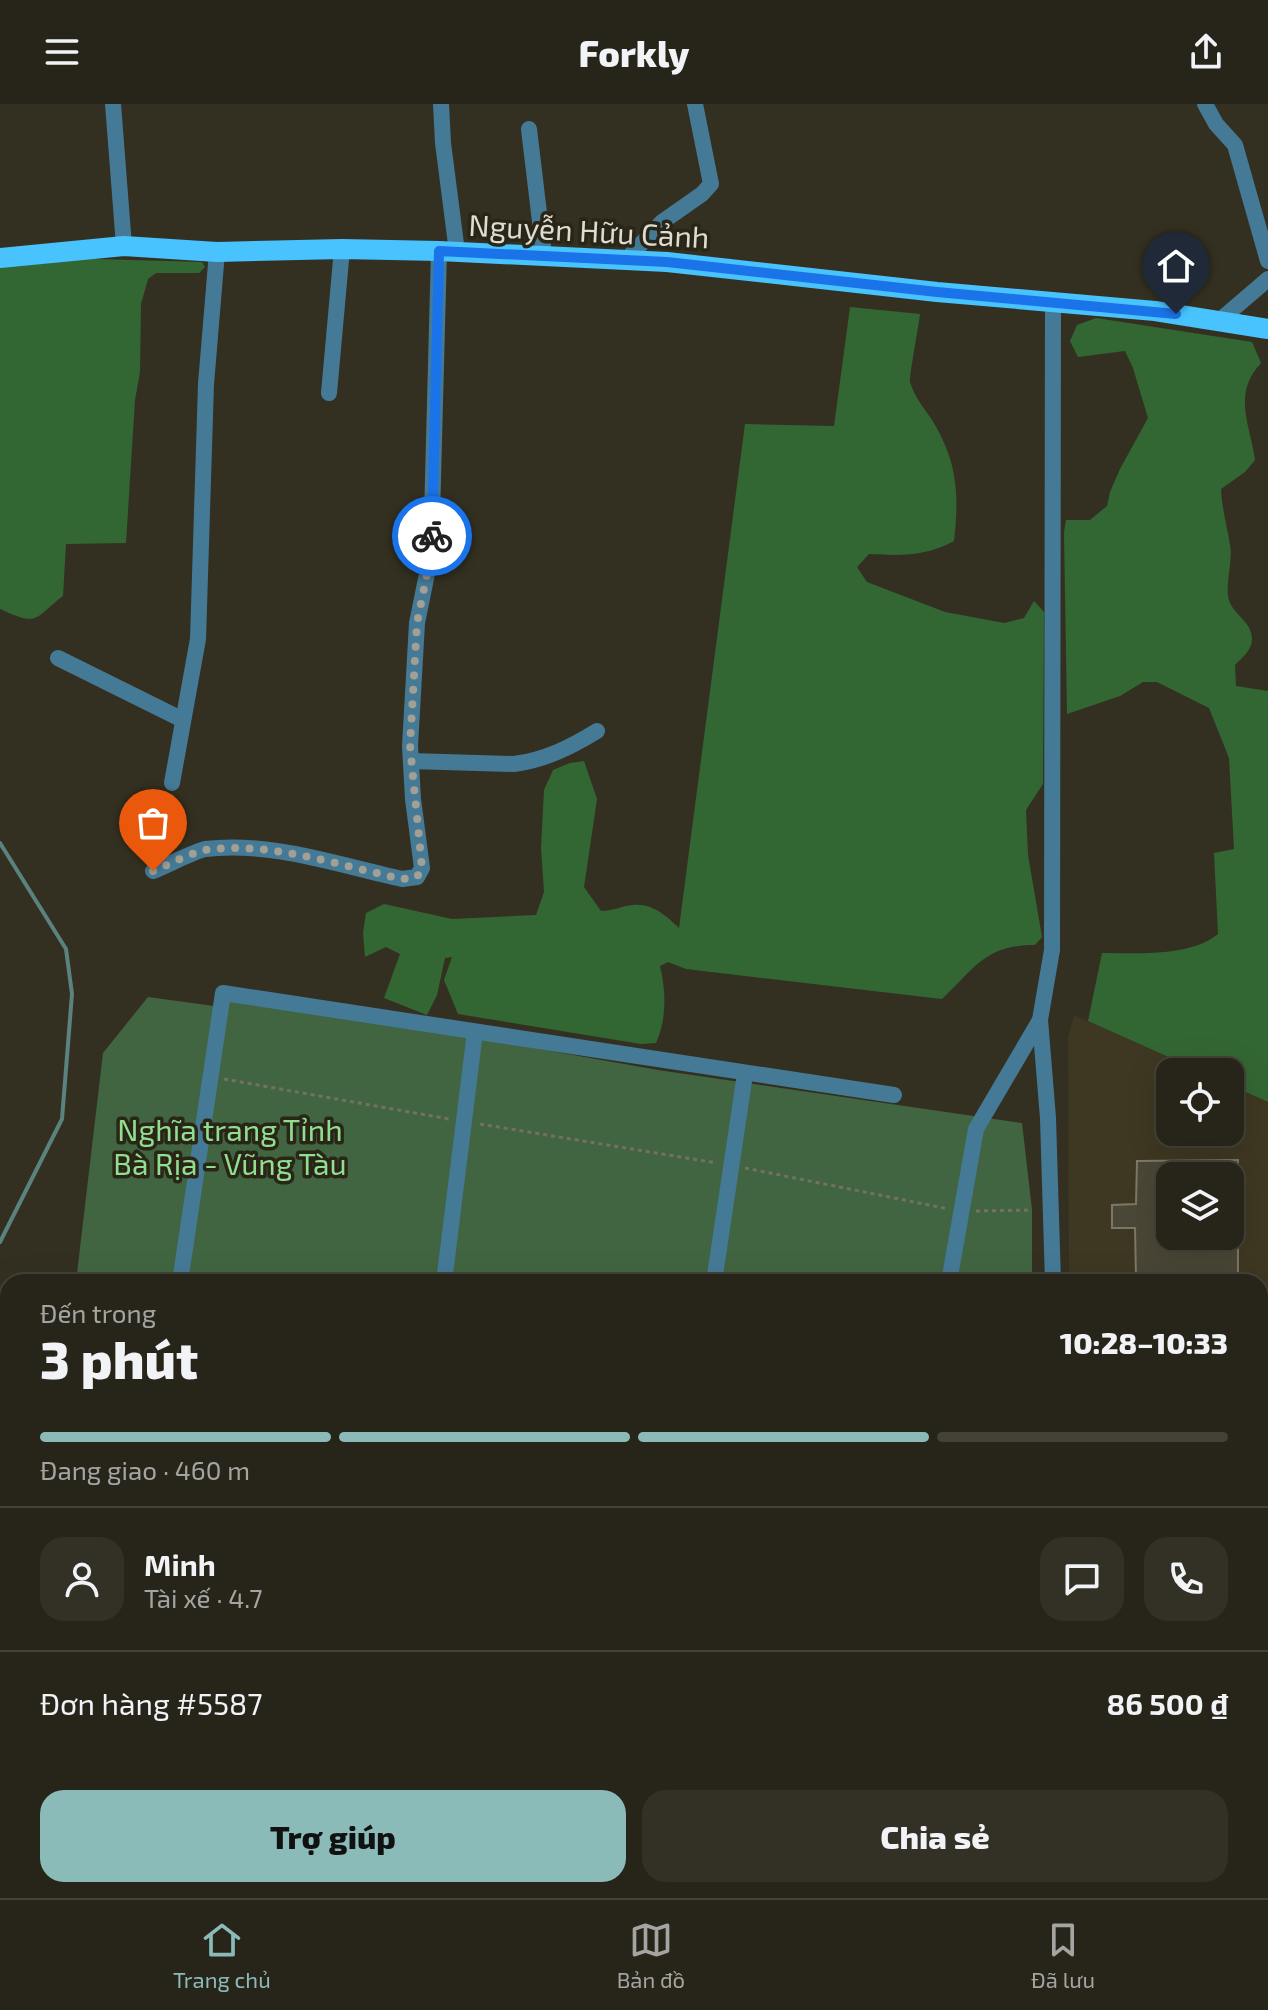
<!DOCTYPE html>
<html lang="vi">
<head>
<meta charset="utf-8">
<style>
	:root { --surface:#272419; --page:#333026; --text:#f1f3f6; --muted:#a4a4a2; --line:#434138; --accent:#8bbbb9 }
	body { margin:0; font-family:"Exo 2",sans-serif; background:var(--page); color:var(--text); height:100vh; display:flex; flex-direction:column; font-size:30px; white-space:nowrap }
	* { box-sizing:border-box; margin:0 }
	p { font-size:26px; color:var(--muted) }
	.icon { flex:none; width:44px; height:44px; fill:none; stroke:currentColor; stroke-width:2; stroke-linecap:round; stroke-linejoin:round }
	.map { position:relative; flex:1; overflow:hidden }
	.drawer { position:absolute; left:0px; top:1170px; width:1268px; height:624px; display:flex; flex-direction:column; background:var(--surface); border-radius:24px 24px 0 0; box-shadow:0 8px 32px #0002,0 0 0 2px var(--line) }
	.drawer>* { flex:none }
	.tools { position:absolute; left:1156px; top:954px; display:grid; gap:16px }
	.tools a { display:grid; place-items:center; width:88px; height:88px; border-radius:16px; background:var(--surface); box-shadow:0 8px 32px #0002,0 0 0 2px var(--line); font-size:40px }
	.pin { position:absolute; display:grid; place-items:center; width:68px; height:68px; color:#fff; margin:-82px -34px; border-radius:50% 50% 50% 0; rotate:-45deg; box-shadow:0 0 8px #0007 }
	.pin .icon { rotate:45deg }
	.courier { position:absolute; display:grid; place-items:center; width:80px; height:80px; margin:-40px; border:6px solid #1a73e8; border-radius:50%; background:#fff; color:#222; box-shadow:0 2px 10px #0007 }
	.head em { font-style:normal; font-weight:800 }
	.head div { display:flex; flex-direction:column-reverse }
	.head { display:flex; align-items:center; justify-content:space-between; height:136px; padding:0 40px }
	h1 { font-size:52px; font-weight:800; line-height:60px }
	.bar { display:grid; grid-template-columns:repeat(4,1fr); gap:12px 8px; align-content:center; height:96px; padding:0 40px }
	.bar i { height:10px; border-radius:6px; background:var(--line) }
	.bar .on { background:var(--accent) }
	.bar p { grid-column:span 4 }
	.line { display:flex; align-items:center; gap:20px; padding:0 40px; border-top:2px solid var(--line) }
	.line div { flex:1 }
	.round { display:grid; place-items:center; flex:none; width:84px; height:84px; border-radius:24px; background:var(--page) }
	.action { display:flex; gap:16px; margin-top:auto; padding:16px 40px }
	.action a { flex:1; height:92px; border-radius:24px; background:var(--accent); color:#111; font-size:32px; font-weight:800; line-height:92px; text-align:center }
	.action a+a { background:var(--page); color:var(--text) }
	header { display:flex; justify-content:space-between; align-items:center; height:104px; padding:0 40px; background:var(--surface); font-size:36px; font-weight:800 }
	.menu { display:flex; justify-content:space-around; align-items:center; height:112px; border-top:2px solid var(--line); background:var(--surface); font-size:22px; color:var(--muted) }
	.menu a { display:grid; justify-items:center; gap:4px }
	.menu .on { color:var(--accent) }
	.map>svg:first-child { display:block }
	.built { fill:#3e3822; fill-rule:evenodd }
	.green { fill:#416541 }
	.forest { fill:#326733 }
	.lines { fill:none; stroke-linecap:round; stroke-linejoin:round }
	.stream { stroke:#5a827f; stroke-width:4 }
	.building { fill:#4b4737; stroke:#7c7766; stroke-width:2; fill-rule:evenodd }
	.path { stroke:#747063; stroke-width:3; stroke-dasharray:4 4; stroke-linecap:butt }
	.minor { stroke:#457a97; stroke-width:16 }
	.major { stroke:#48c3fe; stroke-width:20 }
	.done { stroke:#a29f94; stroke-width:8; stroke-dasharray:0 14.4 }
	.route { stroke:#1a73e8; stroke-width:10 }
	.labels { text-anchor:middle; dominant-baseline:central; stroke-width:7; stroke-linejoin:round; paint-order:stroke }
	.street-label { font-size:30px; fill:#dedbd2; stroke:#2a2617 }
	.park-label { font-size:30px; fill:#92de91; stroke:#2a2617 }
</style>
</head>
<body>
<header><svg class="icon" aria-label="menu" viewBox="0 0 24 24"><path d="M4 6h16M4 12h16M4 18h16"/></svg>Forkly<svg class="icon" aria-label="share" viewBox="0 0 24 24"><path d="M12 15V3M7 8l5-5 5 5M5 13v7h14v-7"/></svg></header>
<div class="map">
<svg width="1268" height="1794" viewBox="0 0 1268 1794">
	<rect width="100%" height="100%" fill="#343021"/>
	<path class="built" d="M1074,911L1202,968H1170V1028H1230V981L1268,998V1227L1260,1242V1178H1069L1068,934ZM1170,1072H1230V1132H1170Z"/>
	<g class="green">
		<path d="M223,889L658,966L1022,1019L1032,1106V1178H76L103,949L148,893L221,903Z"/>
		<path d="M1268,1227V1794H6L3,1653L8,1602V1786H1260V1242Z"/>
	</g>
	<g class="forest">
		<path d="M61,154L202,158L205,163L199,169H156L148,175L141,200L140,268L135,296L126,439L66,440L63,492C33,515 39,523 0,505V163Z"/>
		<path d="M850,203L920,210C919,220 909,273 910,278C915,295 927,307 935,321C958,361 959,392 954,437C927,452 901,452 869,450L857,463L867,478L945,508L1004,519L1024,514L1034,497L1044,508L1043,680L1026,706L1028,751L1042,833L1035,841C985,841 975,864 942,895L686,865L668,858L660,862C666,888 667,914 656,939L641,940L458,910L444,876L452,853L445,854L437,891L427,911L384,894L400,850L386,843L365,853L363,829L366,809L384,800L452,815L536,811L544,788L541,744L544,686L553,666L570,659L584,657L597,695L584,783L601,807C613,807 622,802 633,801C653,799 666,812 679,824L745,320L834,322Z"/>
		<path d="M1096,214L1252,238L1261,259C1232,290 1250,320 1255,356L1245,368L1221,385C1222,405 1227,422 1230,441C1233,457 1226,475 1228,492C1231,511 1252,516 1252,535C1252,546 1242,554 1235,561L1236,582L1268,587V998L1230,981V968H1202L1088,917L1102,849C1136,849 1191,853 1218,830L1214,749L1234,745L1229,654L1209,604L1157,578H1143L1120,592L1067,610L1064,428L1066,416H1090L1107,402L1110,388L1120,365L1148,314L1133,264L1125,247L1078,253L1070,237L1077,221Z"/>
	</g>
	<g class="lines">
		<path class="stream" d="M0,739L66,845L72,890L62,1015L0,1138"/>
	</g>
	<path class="building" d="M1238,1056V1173H1136L1135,1124H1112V1101L1136,1100L1137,1057ZM1170,1072H1230V1132H1170Z"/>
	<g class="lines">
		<g class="path">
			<path d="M224,975L449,1015"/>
			<path d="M480,1020L717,1059"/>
			<path d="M745,1064L949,1105"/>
			<path d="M976,1107L1032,1106"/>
			<path d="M194,1794L195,1786"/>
		</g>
		<g class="minor">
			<path d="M113,0L124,142"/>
			<path d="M441,0L443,39L457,148"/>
			<path d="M1205,0L1216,20L1235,41L1268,157"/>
			<path d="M529,25L544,151"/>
			<path d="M625,157L662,118L702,90L711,80L695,0"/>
			<path d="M1053,197L1052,846L1040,916L1048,1014L1053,1178"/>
			<path d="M1219,217L1268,175"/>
			<path d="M329,289L342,145"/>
			<path d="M58,554L183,616"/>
			<path d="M411,657L514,660C545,656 571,643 597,627"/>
			<path d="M172,679L198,535L206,280L217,148"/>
			<path d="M153,767C166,762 195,747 205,745C270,737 338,761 402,775L417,773L422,764L413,695L410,642L417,519L431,450L439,147"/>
			<path d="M180,1178L223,889L894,991"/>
			<path d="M444,1178L475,928"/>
			<path d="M714,1178L745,970"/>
			<path d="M949,1178L976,1025L1040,916"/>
			<path d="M1260,1483L1268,1502"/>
			<path d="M1260,1527L1268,1521"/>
			<path d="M667,1786L710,1794"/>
			<path d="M1188,1786L1194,1794"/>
			<path d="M84,1794L86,1786"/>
			<path d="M367,1794L368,1786"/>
			<path d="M480,1794L482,1786"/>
			<path d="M550,1794L552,1786"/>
			<path d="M618,1794L619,1786"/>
			<path d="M848,1794L850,1786"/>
		</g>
		<path class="major" d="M0,154L124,142L217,148L342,145L439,147L667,158L937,188L1155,207L1268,225"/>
	</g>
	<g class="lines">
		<path class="done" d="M153,767C166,762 195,747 205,746C270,737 338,761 402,775L417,773L422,764L410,642L417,519L431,450L432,432"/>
		<path class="route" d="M432,432L439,147L667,158L937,188L1176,210"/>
	</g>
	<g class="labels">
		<g class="street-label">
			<text transform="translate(589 126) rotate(3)">Nguyễn Hữu Cảnh</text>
		</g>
		<g class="park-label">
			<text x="230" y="1025">Nghĩa trang Tỉnh<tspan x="230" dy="34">Bà Rịa - Vũng Tàu</tspan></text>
		</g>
	</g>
</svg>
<div class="tools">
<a><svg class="icon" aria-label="locate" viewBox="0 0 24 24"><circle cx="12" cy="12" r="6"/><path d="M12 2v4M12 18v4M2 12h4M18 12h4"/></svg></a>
<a><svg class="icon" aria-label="layers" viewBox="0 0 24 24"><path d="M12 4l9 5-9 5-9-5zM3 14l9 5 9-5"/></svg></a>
</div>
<div class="pin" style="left:153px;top:767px;background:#ea580c"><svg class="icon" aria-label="bag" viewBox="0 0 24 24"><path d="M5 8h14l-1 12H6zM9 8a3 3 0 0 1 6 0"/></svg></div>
<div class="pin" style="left:1176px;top:210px;background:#1f2937"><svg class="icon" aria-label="home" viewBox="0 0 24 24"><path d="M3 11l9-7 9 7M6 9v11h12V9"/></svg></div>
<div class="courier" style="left:432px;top:432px"><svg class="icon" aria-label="bike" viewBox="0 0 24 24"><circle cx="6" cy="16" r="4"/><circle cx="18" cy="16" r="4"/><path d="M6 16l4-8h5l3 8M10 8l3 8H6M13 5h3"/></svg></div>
<section class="drawer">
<div class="head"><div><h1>3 phút</h1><p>Đến trong</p></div><em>10:28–10:33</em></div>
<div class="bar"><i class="on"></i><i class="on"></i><i class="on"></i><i></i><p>Đang giao · 460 m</p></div>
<div class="line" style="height:144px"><a class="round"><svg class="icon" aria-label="person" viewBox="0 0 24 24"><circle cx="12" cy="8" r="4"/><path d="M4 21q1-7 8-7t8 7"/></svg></a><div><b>Minh</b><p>Tài xế · 4.7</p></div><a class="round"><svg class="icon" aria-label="chat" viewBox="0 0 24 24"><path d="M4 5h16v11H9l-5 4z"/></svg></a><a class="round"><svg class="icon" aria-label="phone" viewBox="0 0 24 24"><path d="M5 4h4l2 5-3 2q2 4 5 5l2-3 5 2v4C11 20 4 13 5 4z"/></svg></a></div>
<div class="line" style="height:104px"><div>Đơn hàng #5587</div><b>86 500 ₫</b></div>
<div class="action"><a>Trợ giúp</a><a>Chia sẻ</a></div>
</section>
</div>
<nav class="menu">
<a class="on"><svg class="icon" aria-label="home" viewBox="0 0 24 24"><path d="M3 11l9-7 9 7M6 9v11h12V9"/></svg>Trang chủ</a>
<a><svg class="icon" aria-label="map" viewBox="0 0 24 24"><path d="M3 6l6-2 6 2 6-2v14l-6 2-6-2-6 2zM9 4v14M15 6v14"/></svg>Bản đồ</a>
<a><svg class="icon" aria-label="saved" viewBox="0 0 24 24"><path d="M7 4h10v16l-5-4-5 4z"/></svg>Đã lưu</a>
</nav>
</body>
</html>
